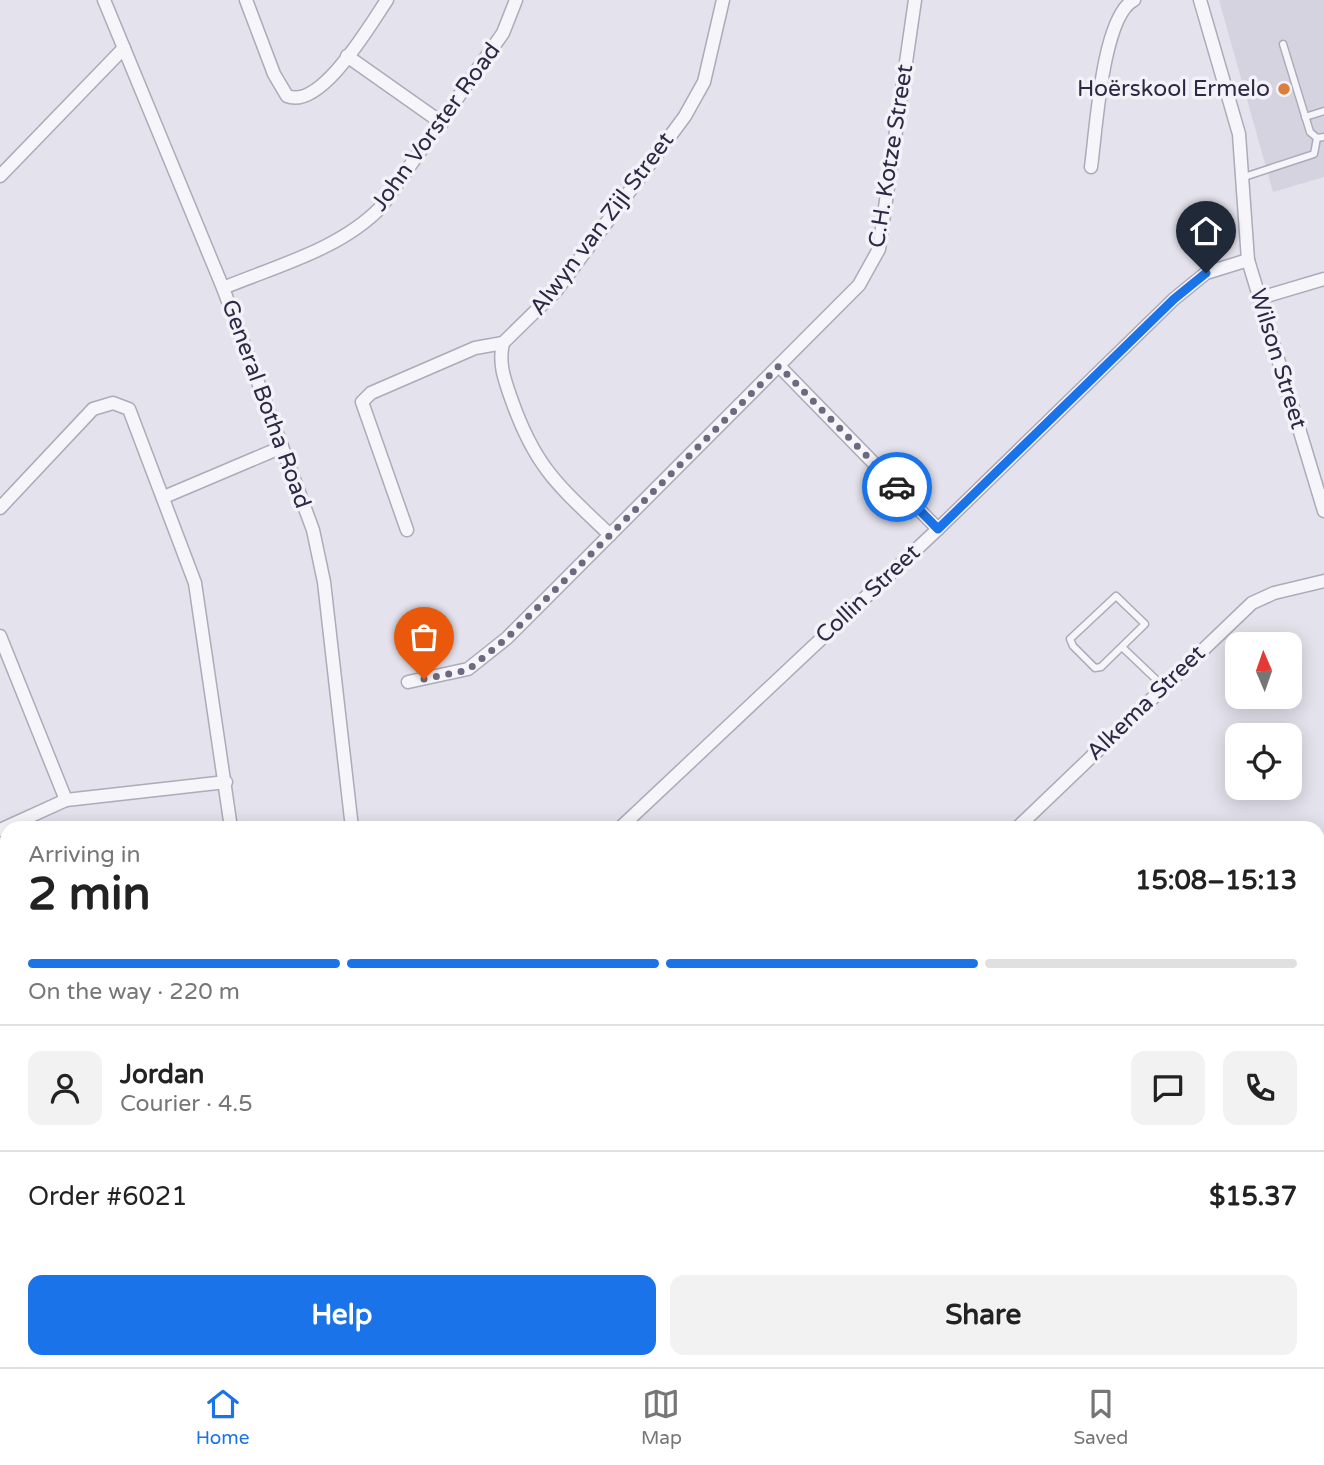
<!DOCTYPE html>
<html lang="en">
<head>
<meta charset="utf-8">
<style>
	:root { --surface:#fff; --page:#f2f2f2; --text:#222; --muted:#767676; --line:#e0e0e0; --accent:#1a73e8 }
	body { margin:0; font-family:"Varela Round",sans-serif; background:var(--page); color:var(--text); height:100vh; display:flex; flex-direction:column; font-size:26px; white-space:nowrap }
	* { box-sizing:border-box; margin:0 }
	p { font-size:23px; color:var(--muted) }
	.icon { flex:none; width:38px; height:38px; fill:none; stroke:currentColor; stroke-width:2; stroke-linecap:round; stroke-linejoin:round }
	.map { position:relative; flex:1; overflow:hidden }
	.drawer { position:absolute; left:0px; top:821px; width:1325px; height:548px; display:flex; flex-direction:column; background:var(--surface); border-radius:21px 21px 0 0; box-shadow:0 4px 18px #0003 }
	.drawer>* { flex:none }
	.needle { width:46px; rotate:358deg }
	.buttons { position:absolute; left:1225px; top:632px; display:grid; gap:14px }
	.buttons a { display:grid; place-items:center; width:77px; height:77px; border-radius:14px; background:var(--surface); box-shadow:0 4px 18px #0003; font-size:35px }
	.pin { position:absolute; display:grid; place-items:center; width:60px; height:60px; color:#fff; margin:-72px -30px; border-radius:50% 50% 50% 0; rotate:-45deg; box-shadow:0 0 7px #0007 }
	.pin .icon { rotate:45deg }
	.courier { position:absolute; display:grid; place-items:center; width:70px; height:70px; margin:-35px; border:5px solid #1a73e8; border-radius:50%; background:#fff; color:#222; box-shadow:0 2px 9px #0007 }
	.headline em { font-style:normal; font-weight:700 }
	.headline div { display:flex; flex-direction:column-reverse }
	.headline { display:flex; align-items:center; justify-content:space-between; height:119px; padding:0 28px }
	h1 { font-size:46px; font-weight:700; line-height:52px }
	.bar { display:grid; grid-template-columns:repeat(4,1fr); gap:10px 7px; align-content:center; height:84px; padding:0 28px }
	.bar i { height:9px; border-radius:5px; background:var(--line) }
	.bar .selected { background:var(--accent) }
	.bar p { grid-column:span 4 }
	.line { display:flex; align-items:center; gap:18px; padding:0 28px; border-top:2px solid var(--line) }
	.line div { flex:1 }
	.round { display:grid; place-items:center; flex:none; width:74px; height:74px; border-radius:14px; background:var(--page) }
	.cta { display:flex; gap:14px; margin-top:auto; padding:14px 28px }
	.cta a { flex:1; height:80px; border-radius:14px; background:var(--accent); color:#fff; font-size:28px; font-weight:700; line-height:80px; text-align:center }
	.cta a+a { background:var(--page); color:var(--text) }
	.tab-bar { display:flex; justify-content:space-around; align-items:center; height:98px; border-top:2px solid var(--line); background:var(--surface); font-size:19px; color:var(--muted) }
	.tab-bar a { display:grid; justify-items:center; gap:4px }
	.tab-bar .selected { color:var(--accent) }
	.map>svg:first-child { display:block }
	.built { fill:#d6d3e1 }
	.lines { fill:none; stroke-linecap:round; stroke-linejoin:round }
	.lane-casing { stroke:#adaaba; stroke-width:9 }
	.street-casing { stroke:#adaaba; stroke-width:15 }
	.lane { stroke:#f6f5f9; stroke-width:6 }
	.street { stroke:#f6f5f9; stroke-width:12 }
	.done { stroke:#6e697f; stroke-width:7; stroke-dasharray:0 12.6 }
	.route { stroke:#1a73e8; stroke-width:9 }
	.poi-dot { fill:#db803c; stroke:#f3f2f8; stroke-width:2.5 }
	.labels { text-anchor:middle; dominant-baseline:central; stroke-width:7; stroke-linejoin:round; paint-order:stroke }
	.poi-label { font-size:23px; fill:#2e2845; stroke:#f3f2f8; text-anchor:end }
	.street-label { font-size:23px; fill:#2e2845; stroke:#f3f2f8 }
</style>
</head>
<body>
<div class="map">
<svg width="1324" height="1367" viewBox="0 0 1324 1367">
	<rect width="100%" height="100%" fill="#e4e2ec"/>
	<path class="built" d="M1219,0H1324V177L1273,192Z"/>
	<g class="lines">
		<g class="lane-casing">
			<g id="lane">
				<path d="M1283,44L1310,132L1317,138L1324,137"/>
				<path d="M1305,117L1324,111"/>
				<path d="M1244,177L1314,154L1317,138"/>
				<path d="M1116,596L1145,624L1101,667L1095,668L1073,646L1070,639Z"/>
				<path d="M1122,647L1163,686"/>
			</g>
		</g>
		<g class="street-casing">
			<g id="street">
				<path d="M104,0L223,288L313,530L324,582L352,828"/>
				<path d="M246,0L274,74L287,96C321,110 370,25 387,0"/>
				<path d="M1200,0L1239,134L1248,260L1324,511"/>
				<path d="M347,56L442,123"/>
				<path d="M1091,167C1096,132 1102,16 1134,0"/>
				<path d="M0,176L124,48"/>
				<path d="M223,288C276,266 341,249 381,207L503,33L516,0"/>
				<path d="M1260,298L1324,279"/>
				<path d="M779,366L938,529"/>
				<path d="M164,497L282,447"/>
				<path d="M0,508L93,409L113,403L129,409L195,583L231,828"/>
				<path d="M407,530L362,402L371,393L475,348L503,343"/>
				<path d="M610,535C560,487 536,469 512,401C505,381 498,364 503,343L556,291L685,116L704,82L723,0"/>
				<path d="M0,636L66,800"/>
				<path d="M408,682L468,669L507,638L859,285L879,249L915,0"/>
				<path d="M620,828L938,529L1174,299L1206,273L1248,260"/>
				<path d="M1017,828L1252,603L1274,593L1324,581"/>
				<path d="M0,830L66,800L226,782"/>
				<path d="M1318,940L1324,934"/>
				<path d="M0,1079L7,1071"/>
				<path d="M1318,1323L1324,1317"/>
				<path d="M96,1362L103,1367"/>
				<path d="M19,1367L23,1362"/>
				<path d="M335,1367L336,1362"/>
				<path d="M1276,1367L1281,1362"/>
			</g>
		</g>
		<use href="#lane" class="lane"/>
		<use href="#street" class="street"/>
	</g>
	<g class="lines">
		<path class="done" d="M424,679L468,670L507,638L779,366L897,487"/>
		<path class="route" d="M897,487L938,529L1174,299L1206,273"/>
	</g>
	<circle class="poi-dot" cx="1284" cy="89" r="7"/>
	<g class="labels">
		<g class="poi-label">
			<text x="1270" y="89">Hoërskool Ermelo</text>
		</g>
		<g class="street-label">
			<text transform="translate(436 127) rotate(-54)">John Vorster Road</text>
			<text transform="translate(891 156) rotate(-81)">C.H. Kotze Street</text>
			<text transform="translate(602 224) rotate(-53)">Alwyn van Zijl Street</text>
			<text transform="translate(1278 359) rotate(73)">Wilson Street</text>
			<text transform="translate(266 404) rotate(70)">General Botha Road</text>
			<text transform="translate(868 594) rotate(-43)">Collin Street</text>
			<text transform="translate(1146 703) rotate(-44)">Alkema Street</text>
		</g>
	</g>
</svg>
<div class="buttons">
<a><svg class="needle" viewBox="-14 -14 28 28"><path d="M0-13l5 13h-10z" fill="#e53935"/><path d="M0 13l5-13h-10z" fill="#767676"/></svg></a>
<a><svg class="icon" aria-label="locate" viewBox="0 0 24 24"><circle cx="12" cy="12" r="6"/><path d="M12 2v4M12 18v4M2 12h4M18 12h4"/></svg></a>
</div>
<div class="pin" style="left:424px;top:679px;background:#ea580c"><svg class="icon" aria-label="bag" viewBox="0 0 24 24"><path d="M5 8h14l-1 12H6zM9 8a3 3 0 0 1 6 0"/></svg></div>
<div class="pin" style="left:1206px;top:273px;background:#1f2937"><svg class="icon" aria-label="home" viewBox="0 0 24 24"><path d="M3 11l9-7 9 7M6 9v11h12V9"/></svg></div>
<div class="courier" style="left:897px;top:487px"><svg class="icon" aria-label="car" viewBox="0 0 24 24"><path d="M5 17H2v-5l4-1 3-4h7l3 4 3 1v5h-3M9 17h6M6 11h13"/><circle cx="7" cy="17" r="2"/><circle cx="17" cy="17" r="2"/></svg></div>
<section class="drawer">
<div class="headline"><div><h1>2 min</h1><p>Arriving in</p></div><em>15:08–15:13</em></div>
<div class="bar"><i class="selected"></i><i class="selected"></i><i class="selected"></i><i></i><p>On the way · 220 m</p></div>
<div class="line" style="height:126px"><a class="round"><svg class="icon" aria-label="person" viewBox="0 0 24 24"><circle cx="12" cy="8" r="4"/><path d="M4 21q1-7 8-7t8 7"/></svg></a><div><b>Jordan</b><p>Courier · 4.5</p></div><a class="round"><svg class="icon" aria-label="chat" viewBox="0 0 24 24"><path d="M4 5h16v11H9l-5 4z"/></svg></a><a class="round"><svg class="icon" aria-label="phone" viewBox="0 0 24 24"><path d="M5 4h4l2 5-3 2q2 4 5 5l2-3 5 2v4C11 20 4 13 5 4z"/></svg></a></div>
<div class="line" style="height:91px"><div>Order #6021</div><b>$15.37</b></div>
<div class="cta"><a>Help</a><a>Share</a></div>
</section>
</div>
<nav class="tab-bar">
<a class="selected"><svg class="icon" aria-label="home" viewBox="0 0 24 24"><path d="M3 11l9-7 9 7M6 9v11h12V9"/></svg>Home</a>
<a><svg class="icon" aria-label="map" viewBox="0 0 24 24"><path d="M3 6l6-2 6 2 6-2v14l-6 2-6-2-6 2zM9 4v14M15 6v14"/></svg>Map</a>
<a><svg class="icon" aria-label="saved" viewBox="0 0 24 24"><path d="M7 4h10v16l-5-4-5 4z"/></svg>Saved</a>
</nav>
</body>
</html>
